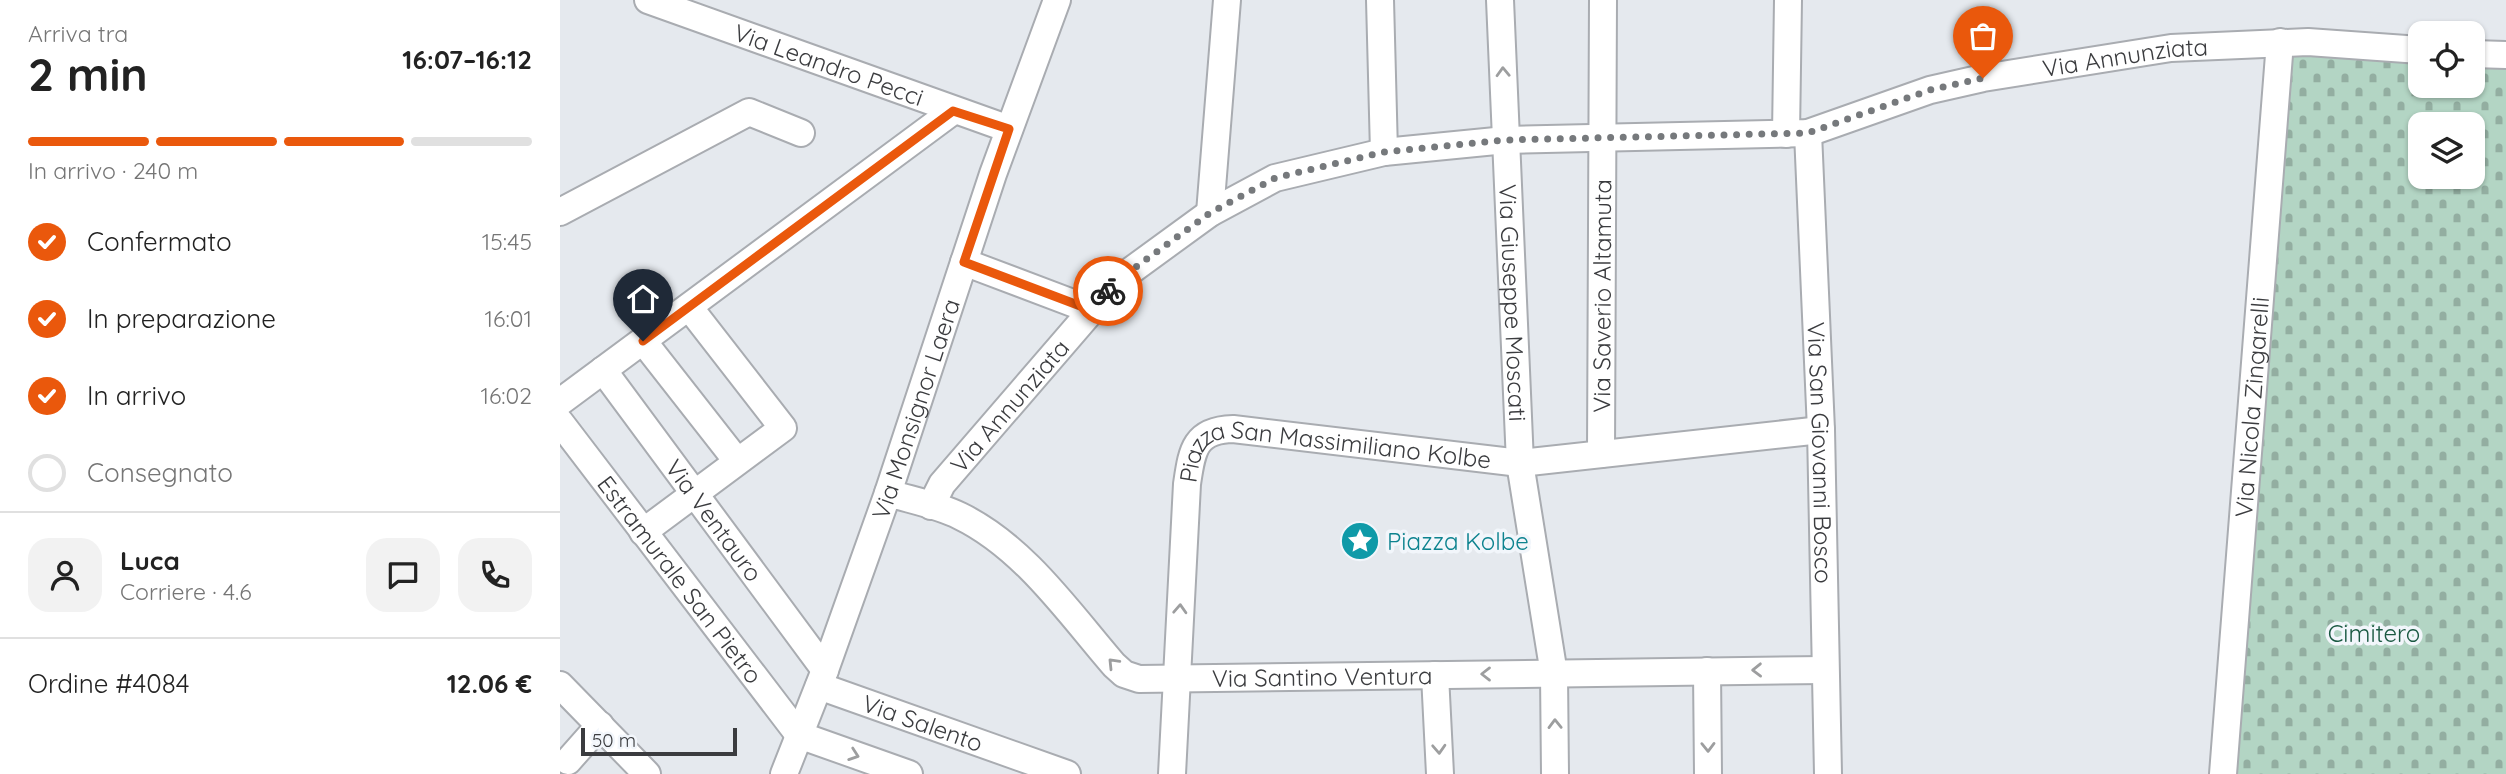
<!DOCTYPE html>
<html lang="it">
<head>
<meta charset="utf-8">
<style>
	:root { --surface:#fff; --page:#f2f2f2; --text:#222; --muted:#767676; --line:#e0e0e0; --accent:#ea580c }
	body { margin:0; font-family:Quicksand,sans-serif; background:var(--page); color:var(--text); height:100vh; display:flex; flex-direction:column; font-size:26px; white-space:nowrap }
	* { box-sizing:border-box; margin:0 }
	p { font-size:23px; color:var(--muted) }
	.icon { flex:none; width:38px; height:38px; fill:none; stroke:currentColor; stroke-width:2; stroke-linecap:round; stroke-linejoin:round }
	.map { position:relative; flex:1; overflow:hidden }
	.details { display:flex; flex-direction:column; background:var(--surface); width:560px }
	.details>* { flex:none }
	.fabs { position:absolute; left:1848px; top:21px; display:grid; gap:14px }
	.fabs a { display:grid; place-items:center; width:77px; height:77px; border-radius:14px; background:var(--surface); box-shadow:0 2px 5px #0004; font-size:35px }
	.scale { position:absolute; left:21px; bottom:18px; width:156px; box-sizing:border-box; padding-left:7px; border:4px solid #3b3c3f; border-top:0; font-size:19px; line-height:24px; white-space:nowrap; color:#3b3c3f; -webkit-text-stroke:5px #f2f6fb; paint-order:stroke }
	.pin { position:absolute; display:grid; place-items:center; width:60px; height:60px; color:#fff; margin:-72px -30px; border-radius:50% 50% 50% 0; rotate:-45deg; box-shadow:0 0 7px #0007 }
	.pin .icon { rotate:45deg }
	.courier { position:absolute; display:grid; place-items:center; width:70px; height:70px; margin:-35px; border:5px solid #ea580c; border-radius:50%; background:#fff; color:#222; box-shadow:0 2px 9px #0007 }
	.overview em { font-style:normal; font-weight:700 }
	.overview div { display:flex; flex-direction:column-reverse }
	.overview { display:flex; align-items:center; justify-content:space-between; height:119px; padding:0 28px }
	h1 { font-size:46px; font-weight:700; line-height:52px }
	.bar { display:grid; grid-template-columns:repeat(4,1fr); gap:10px 7px; align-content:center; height:84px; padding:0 28px }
	.bar i { height:9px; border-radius:5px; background:var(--line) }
	.bar .on { background:var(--accent) }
	.bar p { grid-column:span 4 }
	.line { display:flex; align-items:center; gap:18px; padding:0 28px; border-top:2px solid var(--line) }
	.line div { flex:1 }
	.round { display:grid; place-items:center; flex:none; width:74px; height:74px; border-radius:21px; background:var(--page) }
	ol { padding:0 28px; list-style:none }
	li { display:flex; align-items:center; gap:21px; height:77px }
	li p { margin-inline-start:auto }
	li .icon { padding:7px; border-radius:50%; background:var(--accent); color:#fff; stroke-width:4 }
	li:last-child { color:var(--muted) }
	li i { width:38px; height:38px; border:4px solid var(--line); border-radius:50% }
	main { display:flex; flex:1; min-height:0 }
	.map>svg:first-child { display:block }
	.cemetery { fill:url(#cemetery-stones); fill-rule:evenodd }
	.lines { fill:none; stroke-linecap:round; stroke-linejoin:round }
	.minor-casing { stroke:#a9acb1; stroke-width:30 }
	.minor { stroke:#fff; stroke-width:26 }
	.oneway { stroke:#9d9e9f }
	.done { stroke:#76797c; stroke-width:7; stroke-dasharray:0 12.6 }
	.route { stroke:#ea580c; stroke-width:9 }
	.labels { text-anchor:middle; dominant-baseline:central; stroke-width:7; stroke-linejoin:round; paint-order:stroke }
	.street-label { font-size:24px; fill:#3b3c3f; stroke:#f2f6fb }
	.culture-label { font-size:24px; fill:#0d838f; stroke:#f2f6fb; text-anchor:start }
	.park-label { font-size:24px; fill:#1a5942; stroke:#f2f6fb }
</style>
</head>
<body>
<main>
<section class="details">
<div class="overview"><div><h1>2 min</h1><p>Arriva tra</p></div><em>16:07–16:12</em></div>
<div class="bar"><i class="on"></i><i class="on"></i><i class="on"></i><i></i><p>In arrivo · 240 m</p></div>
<ol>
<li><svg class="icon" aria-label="check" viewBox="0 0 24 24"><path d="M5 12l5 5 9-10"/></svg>Confermato<p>15:45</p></li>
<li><svg class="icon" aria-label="check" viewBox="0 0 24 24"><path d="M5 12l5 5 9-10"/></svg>In preparazione<p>16:01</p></li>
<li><svg class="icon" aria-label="check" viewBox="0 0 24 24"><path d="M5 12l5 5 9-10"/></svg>In arrivo<p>16:02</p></li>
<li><i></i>Consegnato</li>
</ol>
<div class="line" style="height:126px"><a class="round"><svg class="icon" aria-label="person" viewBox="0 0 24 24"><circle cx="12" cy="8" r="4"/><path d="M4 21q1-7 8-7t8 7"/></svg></a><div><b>Luca</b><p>Corriere · 4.6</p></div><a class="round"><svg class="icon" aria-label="chat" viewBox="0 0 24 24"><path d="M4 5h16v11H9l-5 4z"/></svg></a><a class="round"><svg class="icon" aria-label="phone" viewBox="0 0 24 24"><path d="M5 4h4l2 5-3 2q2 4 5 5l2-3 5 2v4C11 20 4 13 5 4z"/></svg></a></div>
<div class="line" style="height:91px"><div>Ordine #4084</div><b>12.06 €</b></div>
</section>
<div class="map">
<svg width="1946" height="774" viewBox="0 0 1946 774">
	<defs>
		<pattern id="cemetery-stones" width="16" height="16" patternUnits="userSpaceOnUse" patternTransform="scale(1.75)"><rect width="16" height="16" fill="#b3d5c4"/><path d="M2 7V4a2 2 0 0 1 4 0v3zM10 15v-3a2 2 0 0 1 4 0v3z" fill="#93aea1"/></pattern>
	</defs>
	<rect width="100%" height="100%" fill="#e5e9ee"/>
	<path class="cemetery" d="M1726,51L1860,60V86H1913V64L1946,66V774H1671ZM1860,124H1913V177H1860Z"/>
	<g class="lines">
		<g class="minor-casing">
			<g id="minor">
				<path id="s1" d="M88,0L449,129"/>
				<path d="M820,0L824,152"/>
				<path id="s2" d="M940,0L960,463L994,674L995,774"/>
				<path d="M1913,54L1946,55"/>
				<path id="s3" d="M1248,133L1261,430L1268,774"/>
				<path d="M1226,134L1228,0"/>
				<path d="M0,212L189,112L241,133"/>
				<path d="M650,213L667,0"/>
				<path d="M404,262L531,310"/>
				<path d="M83,341L177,461"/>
				<path id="s4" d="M43,370L265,670"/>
				<path d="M0,402L393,111"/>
				<path id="s5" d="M0,422L239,735L349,774"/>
				<path id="s6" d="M1041,454L1043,0"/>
				<path id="s7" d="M328,493C351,500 378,505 400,516C464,547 509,613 554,665L564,674L579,679L1265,670"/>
				<path id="s8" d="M371,506L382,484L558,280L650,213L715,178L824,152L946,140L1248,133L1370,90L1423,78L1611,48L1748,42L1860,50"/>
				<path d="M83,532L223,428L129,307"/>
				<path d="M1147,671L1148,774"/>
				<path d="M875,675L880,774"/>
				<path d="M0,685L87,774"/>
				<path id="s9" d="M259,686L507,774"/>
				<path d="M8,761L40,725"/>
				<path id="s10" d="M224,774L265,670L328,493L433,174L497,0"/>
				<path id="s11" d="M612,774L627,484C632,451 634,430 673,429L960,463L1261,430"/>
				<path id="s12" d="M1663,774L1720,42"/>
			</g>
		</g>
		<use href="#minor" class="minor"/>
	</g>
	<defs><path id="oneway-chevron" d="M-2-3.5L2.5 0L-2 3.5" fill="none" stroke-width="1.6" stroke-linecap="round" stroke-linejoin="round" transform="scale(1.75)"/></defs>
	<g class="oneway">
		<use href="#oneway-chevron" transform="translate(943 72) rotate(-92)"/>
		<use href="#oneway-chevron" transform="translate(620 609) rotate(-87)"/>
		<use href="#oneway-chevron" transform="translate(553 663) rotate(-134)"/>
		<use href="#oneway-chevron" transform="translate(1197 670) rotate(179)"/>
		<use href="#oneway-chevron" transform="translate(926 674) rotate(180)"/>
		<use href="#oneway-chevron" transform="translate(995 724) rotate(-91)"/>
		<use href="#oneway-chevron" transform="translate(1148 747) rotate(89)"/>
		<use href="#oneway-chevron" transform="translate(879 749) rotate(87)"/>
		<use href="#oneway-chevron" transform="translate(294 755) rotate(19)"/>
	</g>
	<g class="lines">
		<path class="done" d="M548,291L558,280L650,213L715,178L824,152L946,140L1248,133L1370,90L1423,78"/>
		<path class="route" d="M83,341L393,111L449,129L404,262L531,310L548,291"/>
	</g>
	<defs>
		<g id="sight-disc" transform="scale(2.0125)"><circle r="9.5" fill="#0f9aa8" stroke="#f2f6fb"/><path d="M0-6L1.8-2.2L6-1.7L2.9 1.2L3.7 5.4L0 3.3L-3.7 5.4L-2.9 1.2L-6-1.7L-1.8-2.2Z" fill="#fff"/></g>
	</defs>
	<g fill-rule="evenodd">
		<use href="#sight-disc" x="800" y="541"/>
	</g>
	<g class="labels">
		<g class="street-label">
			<text stroke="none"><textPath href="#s8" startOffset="1346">Via Annunziata</textPath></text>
			<text stroke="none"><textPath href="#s1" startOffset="192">Via Leandro Pecci</textPath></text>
			<text stroke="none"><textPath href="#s6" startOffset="158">Via Saverio Altamuta</textPath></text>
			<text stroke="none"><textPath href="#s2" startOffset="303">Via Giuseppe Moscati</textPath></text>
			<text stroke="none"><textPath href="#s8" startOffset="128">Via Annunziata</textPath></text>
			<text stroke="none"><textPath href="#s10" startOffset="388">Via Monsignor Laera</textPath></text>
			<text stroke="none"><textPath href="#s12" startOffset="368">Via Nicola Zingarelli</textPath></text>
			<text stroke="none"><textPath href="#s3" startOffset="320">Via San Giovanni Bosco</textPath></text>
			<text stroke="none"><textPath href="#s11" startOffset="462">Piazza San Massimiliano Kolbe</textPath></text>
			<text stroke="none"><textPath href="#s4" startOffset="187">Via Ventauro</textPath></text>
			<text stroke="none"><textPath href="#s5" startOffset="198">Estramurale San Pietro</textPath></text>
			<text stroke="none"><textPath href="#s7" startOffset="504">Via Santino Ventura</textPath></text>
			<text stroke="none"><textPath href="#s9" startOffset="110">Via Salento</textPath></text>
		</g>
		<g class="culture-label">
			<text x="827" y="541">Piazza Kolbe</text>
		</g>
		<g class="park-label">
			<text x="1814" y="633">Cimitero</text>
		</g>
	</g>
</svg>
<div class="fabs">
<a><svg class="icon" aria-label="locate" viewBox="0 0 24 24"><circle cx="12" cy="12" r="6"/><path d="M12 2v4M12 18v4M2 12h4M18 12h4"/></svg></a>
<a><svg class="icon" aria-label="layers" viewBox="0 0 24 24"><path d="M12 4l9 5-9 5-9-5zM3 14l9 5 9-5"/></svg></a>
</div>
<div class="scale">50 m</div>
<div class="pin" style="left:1423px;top:78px;background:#ea580c"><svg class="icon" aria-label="bag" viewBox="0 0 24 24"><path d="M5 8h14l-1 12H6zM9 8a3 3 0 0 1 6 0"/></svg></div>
<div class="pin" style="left:83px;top:341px;background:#1f2937"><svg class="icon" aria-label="home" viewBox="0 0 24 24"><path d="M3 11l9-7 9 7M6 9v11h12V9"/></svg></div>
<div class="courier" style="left:548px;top:291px"><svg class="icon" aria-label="bike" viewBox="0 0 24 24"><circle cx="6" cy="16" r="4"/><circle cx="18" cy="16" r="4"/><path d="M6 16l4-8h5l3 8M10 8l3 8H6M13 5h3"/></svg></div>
</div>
</main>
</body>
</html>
